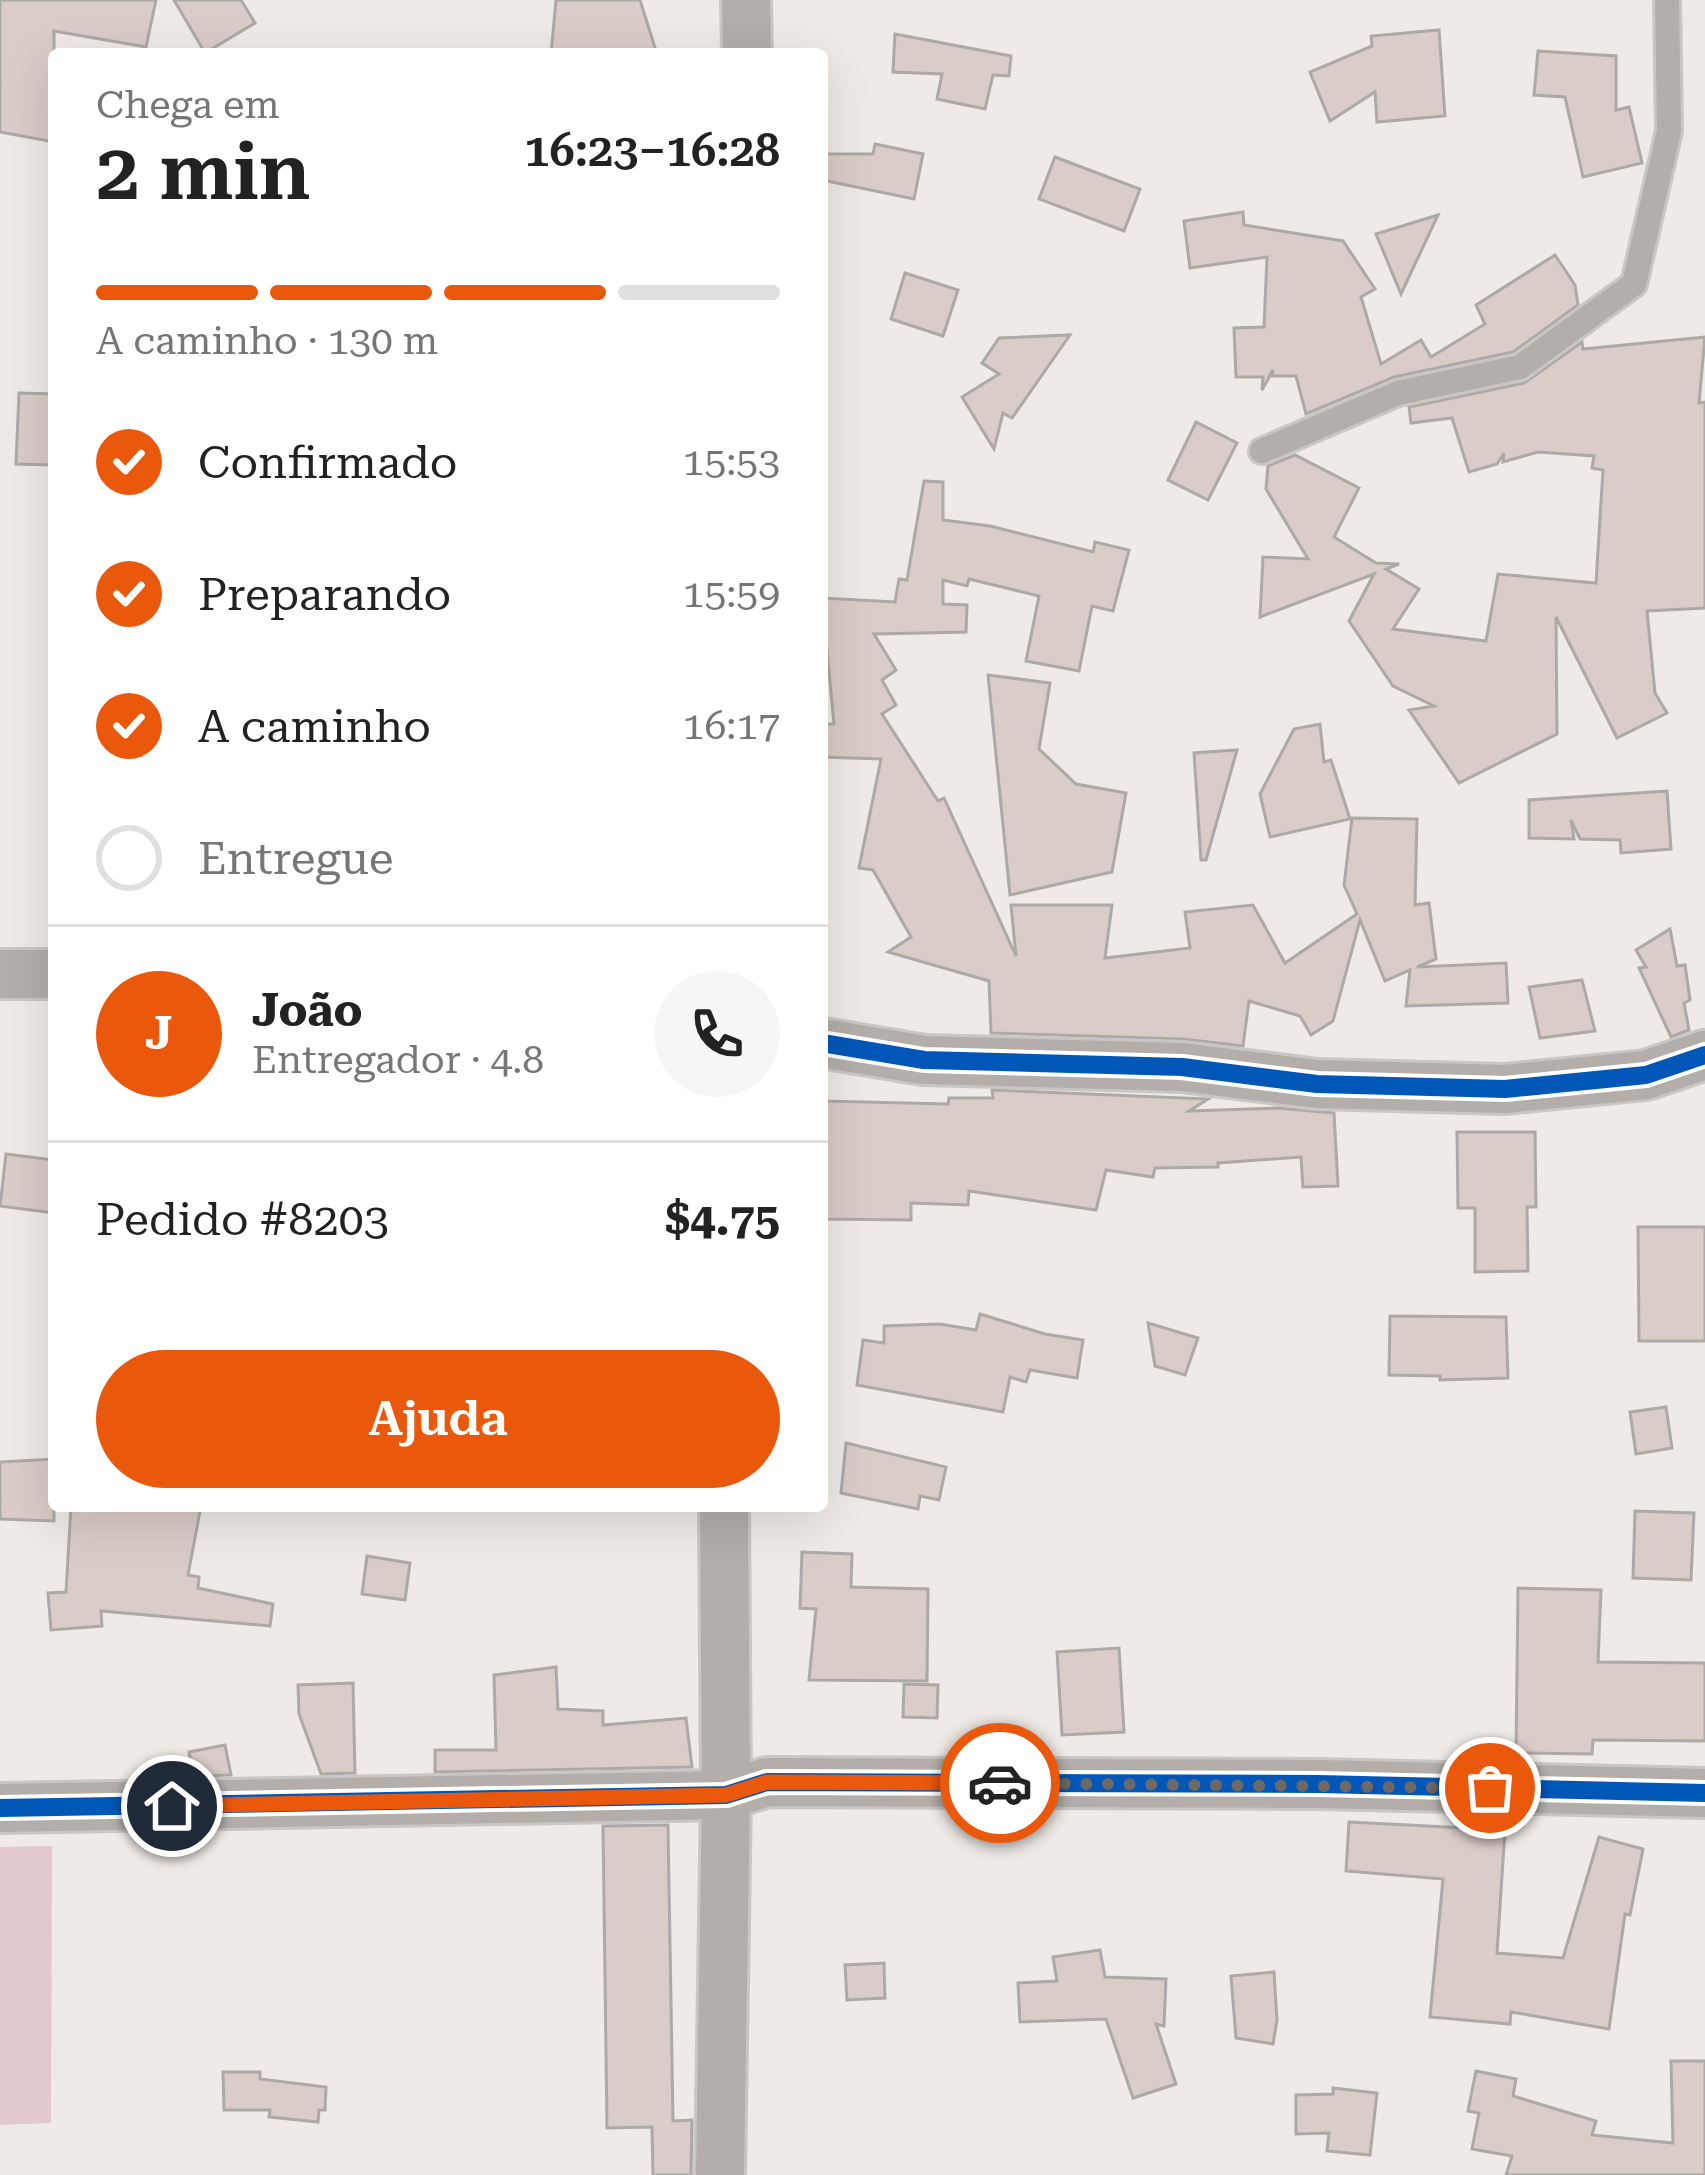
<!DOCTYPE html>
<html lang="pt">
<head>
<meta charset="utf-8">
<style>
	:root { --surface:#fff; --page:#f6f6f6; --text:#222; --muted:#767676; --line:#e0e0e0; --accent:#ea580c }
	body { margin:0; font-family:"Roboto Serif",serif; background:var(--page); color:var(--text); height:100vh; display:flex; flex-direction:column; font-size:45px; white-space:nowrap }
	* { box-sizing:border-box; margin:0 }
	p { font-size:39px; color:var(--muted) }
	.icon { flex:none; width:66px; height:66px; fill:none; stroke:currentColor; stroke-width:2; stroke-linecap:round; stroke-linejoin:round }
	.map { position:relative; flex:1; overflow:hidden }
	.drawer { position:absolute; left:48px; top:48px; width:780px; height:1464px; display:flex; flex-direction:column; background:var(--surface); border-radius:12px; box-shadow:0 12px 48px #0002 }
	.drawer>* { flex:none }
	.pin { position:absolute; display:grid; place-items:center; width:102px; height:102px; color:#fff; margin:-51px; border:6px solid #fff; border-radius:50%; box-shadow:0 3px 12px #0007 }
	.courier { position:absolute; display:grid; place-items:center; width:120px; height:120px; margin:-60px; border:9px solid #ea580c; border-radius:50%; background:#fff; color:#222; box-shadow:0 3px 15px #0007 }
	.head em { font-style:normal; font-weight:600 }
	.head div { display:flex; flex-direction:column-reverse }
	.head { display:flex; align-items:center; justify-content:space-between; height:204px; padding:0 48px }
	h1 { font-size:78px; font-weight:600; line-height:90px }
	.bar { display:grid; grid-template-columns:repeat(4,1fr); gap:18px 12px; align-content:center; height:144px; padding:0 48px }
	.bar i { height:15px; border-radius:9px; background:var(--line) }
	.bar .selected { background:var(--accent) }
	.bar p { grid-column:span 4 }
	.line { display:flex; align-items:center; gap:30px; padding:0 48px; border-top:3px solid var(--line) }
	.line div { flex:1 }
	.round { display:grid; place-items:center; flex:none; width:126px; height:126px; border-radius:63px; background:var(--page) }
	ol { padding:0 48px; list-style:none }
	li { display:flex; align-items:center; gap:36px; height:132px }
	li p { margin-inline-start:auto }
	li .icon { padding:12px; border-radius:50%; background:var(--accent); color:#fff; stroke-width:4 }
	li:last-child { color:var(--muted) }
	li i { width:66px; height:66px; border:6px solid var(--line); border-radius:50% }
	.cta { display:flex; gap:24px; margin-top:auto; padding:24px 48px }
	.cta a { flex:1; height:138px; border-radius:72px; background:var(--accent); color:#fff; font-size:48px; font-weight:600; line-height:138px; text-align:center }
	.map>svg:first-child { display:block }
	.green { fill:#e1c9cc }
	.building { fill:#daccc7; stroke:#ada9a7; stroke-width:3 }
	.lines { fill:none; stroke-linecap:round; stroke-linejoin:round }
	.service-casing { stroke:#cac6c4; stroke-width:30 }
	.minor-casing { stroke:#cac6c4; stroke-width:54 }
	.service { stroke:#b3aea9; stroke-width:24 }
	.minor { stroke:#b3aea9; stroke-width:48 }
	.cycleway-casing { stroke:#fff; stroke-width:26 }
	.cycleway { stroke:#0057b8; stroke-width:18 }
	.done { stroke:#6e6967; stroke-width:12; stroke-dasharray:0 21.6 }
	.route { stroke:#ea580c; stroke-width:15 }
</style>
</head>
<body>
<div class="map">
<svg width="1705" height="2175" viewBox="0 0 1705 2175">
	<rect width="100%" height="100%" fill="#efeae6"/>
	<path class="green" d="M52,1846L51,2123L0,2125V1847Z"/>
	<g class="building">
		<path d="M0,0H156L146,47L54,31V142L0,132Z"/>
		<path d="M174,0H241L255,23L205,53Z"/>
		<path d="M556,0H640L657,54H551Z"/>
		<path d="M1439,30L1445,116L1377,122L1375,92L1330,121L1310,72L1372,46L1371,36Z"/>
		<path d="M895,34L1011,56L1009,76L993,75L985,109L937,99L942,74L893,72Z"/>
		<path d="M1538,51L1616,56V110L1629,107L1642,163L1583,177L1565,97L1534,95Z"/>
		<path d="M875,144L923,154L914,199L822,180V154H873Z"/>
		<path d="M1055,157L1140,189L1124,231L1039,199Z"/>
		<path d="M1243,212L1244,225L1343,241L1375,289L1361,297L1381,364L1421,340L1431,357L1485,324L1476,305L1555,255L1575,285L1578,305L1513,352L1394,377L1306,414L1296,376H1272L1273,370L1262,390L1263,377H1236L1234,328L1264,327L1267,257L1190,268L1184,221Z"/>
		<path d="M1438,215L1401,294L1376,234Z"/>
		<path d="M905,273L958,290L943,336L891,319Z"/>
		<path d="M1070,335L1012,418L1003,413L994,449L962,397L999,374L982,363L999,338Z"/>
		<path d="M1705,337L1699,403L1705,402V608L1647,611L1655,693L1667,713L1617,738L1556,617L1557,734L1459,783L1409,710L1434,706L1393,686L1349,621L1374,574L1260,617L1263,557L1308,559L1266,489L1268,466L1295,455L1359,488L1334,537L1376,563L1399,564L1386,569L1419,589L1393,629L1486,641L1498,574L1596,583L1603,470L1592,468L1594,456L1538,452L1503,462L1504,453L1497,464L1469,472L1452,418L1411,423L1409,407L1524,383L1582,342L1583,349Z"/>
		<path d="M19,393L54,394V465L16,464Z"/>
		<path d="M1196,422L1237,443L1208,500L1168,480Z"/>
		<path d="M924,481L943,482V520L990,526L1093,552L1095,542L1129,550L1113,611L1092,606L1079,671L1026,661L1039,596L969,579L967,586L943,580V604L967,605L966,632L874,634L896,670L882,680L896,705L882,714L938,801L944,798L1016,956L1011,905H1112L1105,958L1190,948L1185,912L1253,905L1285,963L1357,914L1344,885L1352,818L1417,819L1415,905L1429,903L1436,959L1417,967L1506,963L1508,1003L1406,1006L1410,970L1385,981L1360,920L1333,1021L1311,1035L1300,1016L1249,1001L1243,1046L1183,1039L991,1033L989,981L888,952L911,937L873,870L859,868L881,759L822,757V724H834L822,598L895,602L899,579L907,580Z"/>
		<path d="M988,675L1050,683L1039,749L1076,784L1126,793L1112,872L1010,895Z"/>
		<path d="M1320,724L1324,762L1331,760L1350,819L1270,837L1260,794L1294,729Z"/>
		<path d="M1237,750L1206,860H1201L1194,753Z"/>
		<path d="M1667,791L1671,849L1621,853L1620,840L1580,839L1571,820L1574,839L1529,838V800Z"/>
		<path d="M1670,929L1677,966L1685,965L1690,1000L1684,1003L1689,1030L1671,1037L1639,968L1646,967L1636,950Z"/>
		<path d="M1582,980L1595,1031L1540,1038L1529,987Z"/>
		<path d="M992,1090L1208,1099L1189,1111L1278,1108L1334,1113L1338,1186L1303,1187L1301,1157L1218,1163V1167L1155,1168L1153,1177L1106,1170L1096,1210L969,1191L968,1205L911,1203V1220L822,1219V1101L948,1104L949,1098H993Z"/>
		<path d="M1457,1132H1535L1536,1207H1527L1528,1271L1475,1272V1208H1458Z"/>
		<path d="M6,1154L54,1160V1213L0,1206Z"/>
		<path d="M1638,1227H1705V1341H1639Z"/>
		<path d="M980,1314L1045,1334L1083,1340L1077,1378L1030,1370L1026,1382L1010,1377L1003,1412L857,1385L863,1340L884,1343V1326L940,1324L976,1330Z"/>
		<path d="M1390,1316L1506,1317L1508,1378L1440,1380V1376L1389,1375Z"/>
		<path d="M1148,1323L1198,1338L1185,1375L1155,1366Z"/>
		<path d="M1666,1407L1672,1448L1636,1454L1630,1412Z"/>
		<path d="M846,1443L946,1467L939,1500L920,1496L918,1509L841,1493Z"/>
		<path d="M54,1459V1521L0,1519V1462Z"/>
		<path d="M71,1506H201L188,1575L199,1577L198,1588L273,1604L270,1626L101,1611L102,1626L51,1630L48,1593L66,1592Z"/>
		<path d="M1635,1511L1694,1513L1691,1580L1633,1578Z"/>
		<path d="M802,1552L852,1554L851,1587L928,1589L927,1681L809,1680L816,1609L800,1608Z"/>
		<path d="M367,1556L410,1563L405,1600L362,1594Z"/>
		<path d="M1518,1588L1601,1590L1598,1662L1705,1663V1741L1593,1740L1592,1754L1516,1753Z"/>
		<path d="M1119,1648L1124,1732L1062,1735L1057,1652Z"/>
		<path d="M556,1667L558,1709L603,1711V1725L686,1718L692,1767L435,1772V1750H496L494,1675Z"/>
		<path d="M353,1683L355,1773L321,1774L299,1714L298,1685Z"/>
		<path d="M904,1684L938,1685L937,1718L903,1717Z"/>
		<path d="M225,1745L231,1775L193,1776L189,1752Z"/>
		<path d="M1349,1822L1505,1830L1497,1953L1563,1958L1599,1837L1643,1849L1630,1915L1625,1914L1609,2029L1511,2012L1510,2024L1430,2017L1443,1879L1346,1871Z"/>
		<path d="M668,1825L673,2121L692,2120L691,2175H653L652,2127L607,2128L603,1826Z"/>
		<path d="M1100,1950L1105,1977L1166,1979L1164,2026L1156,2024L1176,2084L1133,2098L1106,2019L1020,2022L1018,1983L1057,1981L1053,1957Z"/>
		<path d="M884,1963L885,1998L847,2000L845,1965Z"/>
		<path d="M1274,1972L1277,2020L1273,2044L1236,2038L1231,1976Z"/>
		<path d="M1671,2061H1705V2175H1506L1512,2156L1472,2149L1479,2113L1468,2111L1476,2071L1516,2079L1513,2096L1596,2121L1592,2135L1673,2143Z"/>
		<path d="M223,2072H260V2079L326,2087L325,2110H319L318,2122L269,2117L270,2110H224Z"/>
		<path d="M1333,2088L1377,2093L1370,2155L1327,2151L1329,2133L1296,2134V2095L1333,2094Z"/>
	</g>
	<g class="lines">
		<g class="service-casing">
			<path id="service" d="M1262,451L1398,393L1520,367L1634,284L1669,131L1667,0"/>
		</g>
		<g class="minor-casing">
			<g id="minor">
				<path d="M746,0L747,54"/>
				<path d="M0,974H54"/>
				<path d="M822,1043L924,1060L1182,1067L1317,1084L1505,1089L1646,1075L1705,1055"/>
				<path d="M0,1808L726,1795L767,1782L1318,1784L1705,1793"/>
				<path d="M720,2175L726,1795L724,1506"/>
			</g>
		</g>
		<use href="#service" class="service"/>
		<use href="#minor" class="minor"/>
		<g class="cycleway-casing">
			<g id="cycleway">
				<path d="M822,1043L924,1060L1182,1067L1317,1084L1505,1089L1646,1075L1705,1055"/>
				<path d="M0,1808L726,1795L767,1782L1318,1784L1705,1793"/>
			</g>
		</g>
		<use href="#cycleway" class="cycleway"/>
	</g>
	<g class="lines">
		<path class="done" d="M1000,1783L1490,1788"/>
		<path class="route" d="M172,1806L726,1795L767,1782L1000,1783"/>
	</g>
</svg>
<div class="pin" style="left:1490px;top:1788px;background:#ea580c"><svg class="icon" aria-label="bag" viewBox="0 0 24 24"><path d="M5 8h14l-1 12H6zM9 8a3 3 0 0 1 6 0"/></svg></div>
<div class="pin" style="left:172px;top:1806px;background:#1f2937"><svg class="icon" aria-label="home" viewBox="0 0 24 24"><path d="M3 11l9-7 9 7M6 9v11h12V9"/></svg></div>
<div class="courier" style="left:1000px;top:1783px"><svg class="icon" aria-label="car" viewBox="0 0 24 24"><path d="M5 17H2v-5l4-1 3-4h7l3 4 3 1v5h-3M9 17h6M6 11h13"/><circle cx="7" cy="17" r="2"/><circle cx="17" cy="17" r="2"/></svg></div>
<section class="drawer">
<div class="head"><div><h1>2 min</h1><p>Chega em</p></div><em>16:23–16:28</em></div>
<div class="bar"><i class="selected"></i><i class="selected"></i><i class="selected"></i><i></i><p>A caminho · 130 m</p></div>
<ol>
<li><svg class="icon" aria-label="check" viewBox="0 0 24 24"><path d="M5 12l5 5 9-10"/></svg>Confirmado<p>15:53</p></li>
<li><svg class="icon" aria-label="check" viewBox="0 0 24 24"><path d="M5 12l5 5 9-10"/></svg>Preparando<p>15:59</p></li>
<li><svg class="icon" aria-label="check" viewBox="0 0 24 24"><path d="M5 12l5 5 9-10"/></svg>A caminho<p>16:17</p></li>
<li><i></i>Entregue</li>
</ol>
<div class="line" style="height:216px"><b class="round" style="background:var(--accent);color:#fff">J</b><div><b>João</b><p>Entregador · 4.8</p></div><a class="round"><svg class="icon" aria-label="phone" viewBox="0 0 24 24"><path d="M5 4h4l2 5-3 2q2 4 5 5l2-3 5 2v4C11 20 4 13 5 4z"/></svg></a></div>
<div class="line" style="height:156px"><div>Pedido #8203</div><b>$4.75</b></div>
<div class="cta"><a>Ajuda</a></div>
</section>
</div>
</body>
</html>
